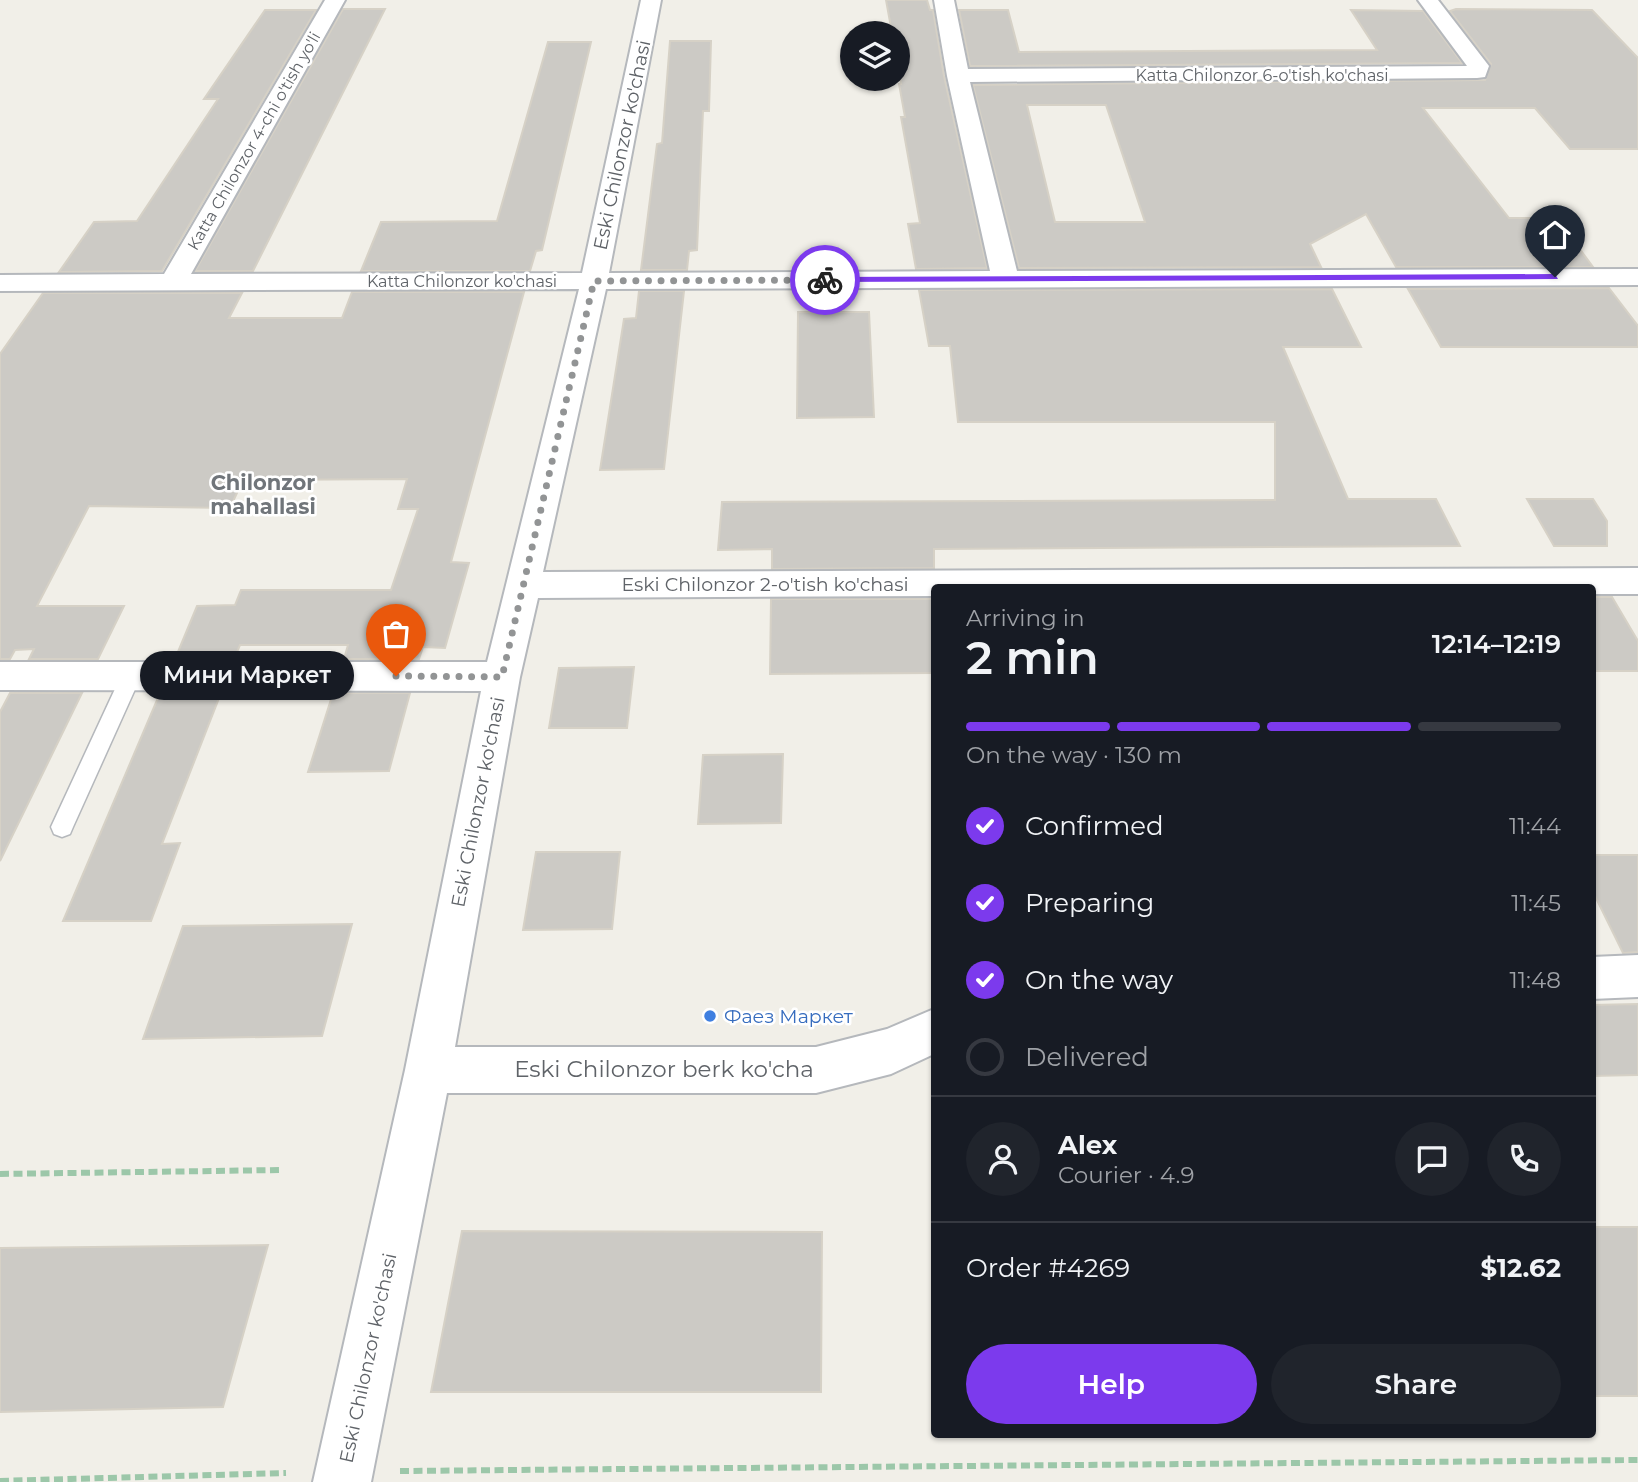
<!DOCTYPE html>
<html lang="en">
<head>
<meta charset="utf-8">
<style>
	:root { --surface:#171b24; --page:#20242c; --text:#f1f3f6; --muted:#9ea1a6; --line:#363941; --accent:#7c3aed }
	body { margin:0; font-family:Montserrat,sans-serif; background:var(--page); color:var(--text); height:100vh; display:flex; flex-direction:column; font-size:26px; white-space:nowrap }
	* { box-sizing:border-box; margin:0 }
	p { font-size:23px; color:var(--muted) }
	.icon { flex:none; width:38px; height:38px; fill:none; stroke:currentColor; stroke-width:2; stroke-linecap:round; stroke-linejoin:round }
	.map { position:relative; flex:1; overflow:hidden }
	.details { position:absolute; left:931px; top:584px; width:665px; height:854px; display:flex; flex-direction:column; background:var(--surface); border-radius:7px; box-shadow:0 2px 5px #0004 }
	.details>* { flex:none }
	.buttons { position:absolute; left:840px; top:21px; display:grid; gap:14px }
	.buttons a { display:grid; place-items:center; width:70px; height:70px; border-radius:50%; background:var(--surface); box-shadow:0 2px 5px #0004; font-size:35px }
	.pin { position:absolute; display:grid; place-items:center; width:60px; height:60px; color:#fff; margin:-72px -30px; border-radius:50% 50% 50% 0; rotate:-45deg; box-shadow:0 0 7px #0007 }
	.pin .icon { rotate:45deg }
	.courier { position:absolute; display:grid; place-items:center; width:70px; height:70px; margin:-35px; border:5px solid #7c3aed; border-radius:50%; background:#fff; color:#222; box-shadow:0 2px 9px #0007 }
	.bubble { position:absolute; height:49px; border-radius:24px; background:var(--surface); box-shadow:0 2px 5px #0004; font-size:23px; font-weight:600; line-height:49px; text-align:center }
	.summary em { font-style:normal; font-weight:600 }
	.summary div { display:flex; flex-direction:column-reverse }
	.summary { display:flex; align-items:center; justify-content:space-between; height:119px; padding:0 35px }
	h1 { font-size:46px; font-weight:600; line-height:52px }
	.bar { display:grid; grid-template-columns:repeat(4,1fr); gap:10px 7px; align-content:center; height:84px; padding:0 35px }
	.bar i { height:9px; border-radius:5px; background:var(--line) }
	.bar .active { background:var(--accent) }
	.bar p { grid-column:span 4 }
	.line { display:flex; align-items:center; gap:18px; padding:0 35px; border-top:2px solid var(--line) }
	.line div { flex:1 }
	.round { display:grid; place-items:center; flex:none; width:74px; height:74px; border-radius:37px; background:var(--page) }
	ol { padding:0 35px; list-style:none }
	li { display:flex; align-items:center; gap:21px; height:77px }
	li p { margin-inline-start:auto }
	li .icon { padding:7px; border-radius:50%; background:var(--accent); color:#fff; stroke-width:4 }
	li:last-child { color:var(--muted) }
	li i { width:38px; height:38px; border:4px solid var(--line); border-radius:50% }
	.cta { display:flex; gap:14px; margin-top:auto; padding:14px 35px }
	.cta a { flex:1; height:80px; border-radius:42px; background:var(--accent); color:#fff; font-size:28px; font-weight:600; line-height:80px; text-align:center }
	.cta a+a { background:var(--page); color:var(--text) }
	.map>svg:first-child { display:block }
	.building { fill:#cccac5; stroke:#d6d1c6; stroke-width:2; fill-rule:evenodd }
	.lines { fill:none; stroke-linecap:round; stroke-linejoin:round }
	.lane-casing { stroke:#b5b8bc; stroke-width:3 }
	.street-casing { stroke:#b5b8bc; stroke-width:4 }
	.path { stroke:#9cc7a9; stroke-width:6; stroke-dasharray:9 4.5; stroke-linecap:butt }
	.lane { fill:#fff; fill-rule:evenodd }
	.street { fill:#fff; fill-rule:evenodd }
	.route { fill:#7c3aed }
	.done { stroke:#929495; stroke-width:7; stroke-dasharray:0 12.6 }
	.shop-dot { fill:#3f7fe0; stroke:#fff; stroke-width:2.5 }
	.labels { text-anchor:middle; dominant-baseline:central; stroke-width:5; stroke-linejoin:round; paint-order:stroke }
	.far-street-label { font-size:16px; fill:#5f6368; stroke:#fff }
	.street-label { font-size:19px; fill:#5f6368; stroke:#fff }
	.shop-label { font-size:19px; fill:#366cbe; stroke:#fff; text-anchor:start }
	.neighbourhood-label { font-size:21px; font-weight:bold; fill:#70757a; stroke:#fff }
	.near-street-label { font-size:23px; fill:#5f6368; stroke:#fff }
</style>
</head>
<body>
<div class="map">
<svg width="1638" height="1482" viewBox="0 0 1638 1482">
	<rect width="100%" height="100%" fill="#f1efe8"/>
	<g class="building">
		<path d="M886,0H927L930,10H933L944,76L987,268L916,269L908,224L920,223L901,117H905L899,84H901L898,65V33H892Z"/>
		<path d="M343,9H385L253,271H195Z"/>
		<path d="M1456,9L1592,10L1638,58V149H1570L1535,108H1423L1509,218H1557L1593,267H1396L1366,214L1310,244L1321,267L1019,268L973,85L1485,80L1491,64L1450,11ZM1027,105H1106L1145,222H1055Z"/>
		<path d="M265,10H316L162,271L59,272L94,222L137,221L218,99H204Z"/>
		<path d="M959,10H1008L1019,52L1377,50L1351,10L1423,11L1462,63L970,66Z"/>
		<path d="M670,41H711L709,111H703L697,250L689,251L687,270H641L657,144L662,143Z"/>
		<path d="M548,42H591L542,250L536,251L530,271H361L381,222L497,221Z"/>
		<path d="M1609,288L1638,326V347H1441L1408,289Z"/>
		<path d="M1332,289L1361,347H1283L1348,499H1436L1460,546L934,549V568L772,569V549L718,550L722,502L1275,500V422H958L950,346H929L919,290Z"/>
		<path d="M639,291H684L664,469L600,470L624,319L636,318Z"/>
		<path d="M352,292H524L451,562L469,563L445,648L423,647L419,659H344L348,645H240L234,659H175L197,606L235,605L241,590H391L418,509H398L407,479L243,480L230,508L89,506L37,606H124L98,659H29L34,649L15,650L10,659H0V354L43,293H242L229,318H342Z"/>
		<path d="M798,312H869L874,417L797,418Z"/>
		<path d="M1527,499H1593L1607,521V546H1554Z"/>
		<path d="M1592,597H1612L1638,641V671H1592Z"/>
		<path d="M934,599V673L770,674L771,599Z"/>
		<path d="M634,667L627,728H549L559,668Z"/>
		<path d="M10,693H82L0,861V712Z"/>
		<path d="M160,693H221L162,844L180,843L151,921H63Z"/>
		<path d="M333,693H410L389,771L308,772Z"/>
		<path d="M783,754L781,823L698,824L703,755Z"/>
		<path d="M536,852H620L612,929L523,930Z"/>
		<path d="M1592,855H1638V952L1623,953L1592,890Z"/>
		<path d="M352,924L322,1036L143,1039L183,926Z"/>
		<path d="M1638,1004V1075L1592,1076V1005Z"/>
		<rect x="1592" y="1227" width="46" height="169"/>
		<path d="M462,1231L822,1232L821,1392H431Z"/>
		<path d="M268,1245L223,1407L0,1412V1248Z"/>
	</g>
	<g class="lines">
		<g class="lane-casing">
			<path id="lane" d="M131,668L138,670L141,676L73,827L70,834L62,837L54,834L51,827L121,676L124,670Z"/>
		</g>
		<g class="street-casing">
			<g id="street">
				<path d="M325,0H345L191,274L582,273L641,0H661L609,273L990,271L947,76L934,0H954L968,69L1467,66L1418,0H1438L1489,66L1485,77L1477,78L970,82L1017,271L1638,269V285L606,289L543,572L1638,568V594H1592V588H934V596L538,598L520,677L455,1047H816L887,1029L934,1009V1054L891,1074L816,1093H447L371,1482H313L405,1070L481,691L0,690V662H487L579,289L0,291V275L164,274Z"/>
				<path d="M1638,955V997L1592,999V957Z"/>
			</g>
		</g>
		<g class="path">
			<path d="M0,1174L282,1170"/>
			<path d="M400,1471L1638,1460"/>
			<path d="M0,1481L286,1473"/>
		</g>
		<use href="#lane" class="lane"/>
		<use href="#street" class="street"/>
	</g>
	<path class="route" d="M1555,274L1558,279L825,282L821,280L825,277Z"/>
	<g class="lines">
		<path class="done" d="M396,676L502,677L594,281L825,280"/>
	</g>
	<circle class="shop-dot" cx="710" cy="1016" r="7"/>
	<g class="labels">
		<g class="far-street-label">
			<text x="1262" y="75">Katta Chilonzor 6-o'tish ko'chasi</text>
			<text transform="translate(254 141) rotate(-60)">Katta Chilonzor 4-chi o'tish yo'li</text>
			<text x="462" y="281">Katta Chilonzor ko'chasi</text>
		</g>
		<g class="street-label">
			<text transform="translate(622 145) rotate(-78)">Eski Chilonzor ko'chasi</text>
			<text x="765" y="584">Eski Chilonzor 2-o'tish ko'chasi</text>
			<text transform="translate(478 802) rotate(-79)">Eski Chilonzor ko'chasi</text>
			<text transform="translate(368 1358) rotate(-78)">Eski Chilonzor ko'chasi</text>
		</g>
		<g class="shop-label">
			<text x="724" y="1016">Фаез Маркет</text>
		</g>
		<g class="neighbourhood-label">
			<text x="263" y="482">Chilonzor<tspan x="263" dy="24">mahallasi</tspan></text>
		</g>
		<g class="near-street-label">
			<text x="664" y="1069">Eski Chilonzor berk ko'cha</text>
		</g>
	</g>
</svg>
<div class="buttons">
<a><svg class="icon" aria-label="layers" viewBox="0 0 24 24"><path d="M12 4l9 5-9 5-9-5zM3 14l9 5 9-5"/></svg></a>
</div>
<div class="pin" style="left:396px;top:676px;background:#ea580c"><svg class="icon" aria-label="bag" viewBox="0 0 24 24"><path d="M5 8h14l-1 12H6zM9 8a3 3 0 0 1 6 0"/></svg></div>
<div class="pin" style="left:1555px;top:277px;background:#1f2937"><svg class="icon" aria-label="home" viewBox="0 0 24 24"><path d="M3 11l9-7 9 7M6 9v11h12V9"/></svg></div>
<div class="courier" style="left:825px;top:280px"><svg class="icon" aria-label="bike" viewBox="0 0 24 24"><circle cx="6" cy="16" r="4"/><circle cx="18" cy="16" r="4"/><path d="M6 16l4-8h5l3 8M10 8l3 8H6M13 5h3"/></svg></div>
<div class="bubble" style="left:140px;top:651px;width:214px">Мини Маркет</div>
<section class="details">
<div class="summary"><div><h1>2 min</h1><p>Arriving in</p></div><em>12:14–12:19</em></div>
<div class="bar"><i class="active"></i><i class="active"></i><i class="active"></i><i></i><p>On the way · 130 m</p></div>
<ol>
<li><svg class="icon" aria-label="check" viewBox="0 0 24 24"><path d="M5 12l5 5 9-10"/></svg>Confirmed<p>11:44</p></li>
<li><svg class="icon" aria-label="check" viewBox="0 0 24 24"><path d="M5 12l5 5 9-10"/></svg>Preparing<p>11:45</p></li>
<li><svg class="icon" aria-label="check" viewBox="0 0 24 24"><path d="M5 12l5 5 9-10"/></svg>On the way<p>11:48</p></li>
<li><i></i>Delivered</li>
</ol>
<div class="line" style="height:126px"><a class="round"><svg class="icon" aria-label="person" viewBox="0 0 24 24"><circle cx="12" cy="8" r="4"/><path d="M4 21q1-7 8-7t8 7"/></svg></a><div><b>Alex</b><p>Courier · 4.9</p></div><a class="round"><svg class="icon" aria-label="chat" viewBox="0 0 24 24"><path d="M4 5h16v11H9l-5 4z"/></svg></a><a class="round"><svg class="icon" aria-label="phone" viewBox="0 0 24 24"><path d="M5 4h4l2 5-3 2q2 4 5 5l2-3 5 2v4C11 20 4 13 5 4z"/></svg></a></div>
<div class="line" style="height:91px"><div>Order #4269</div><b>$12.62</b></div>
<div class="cta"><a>Help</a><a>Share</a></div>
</section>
</div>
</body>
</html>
